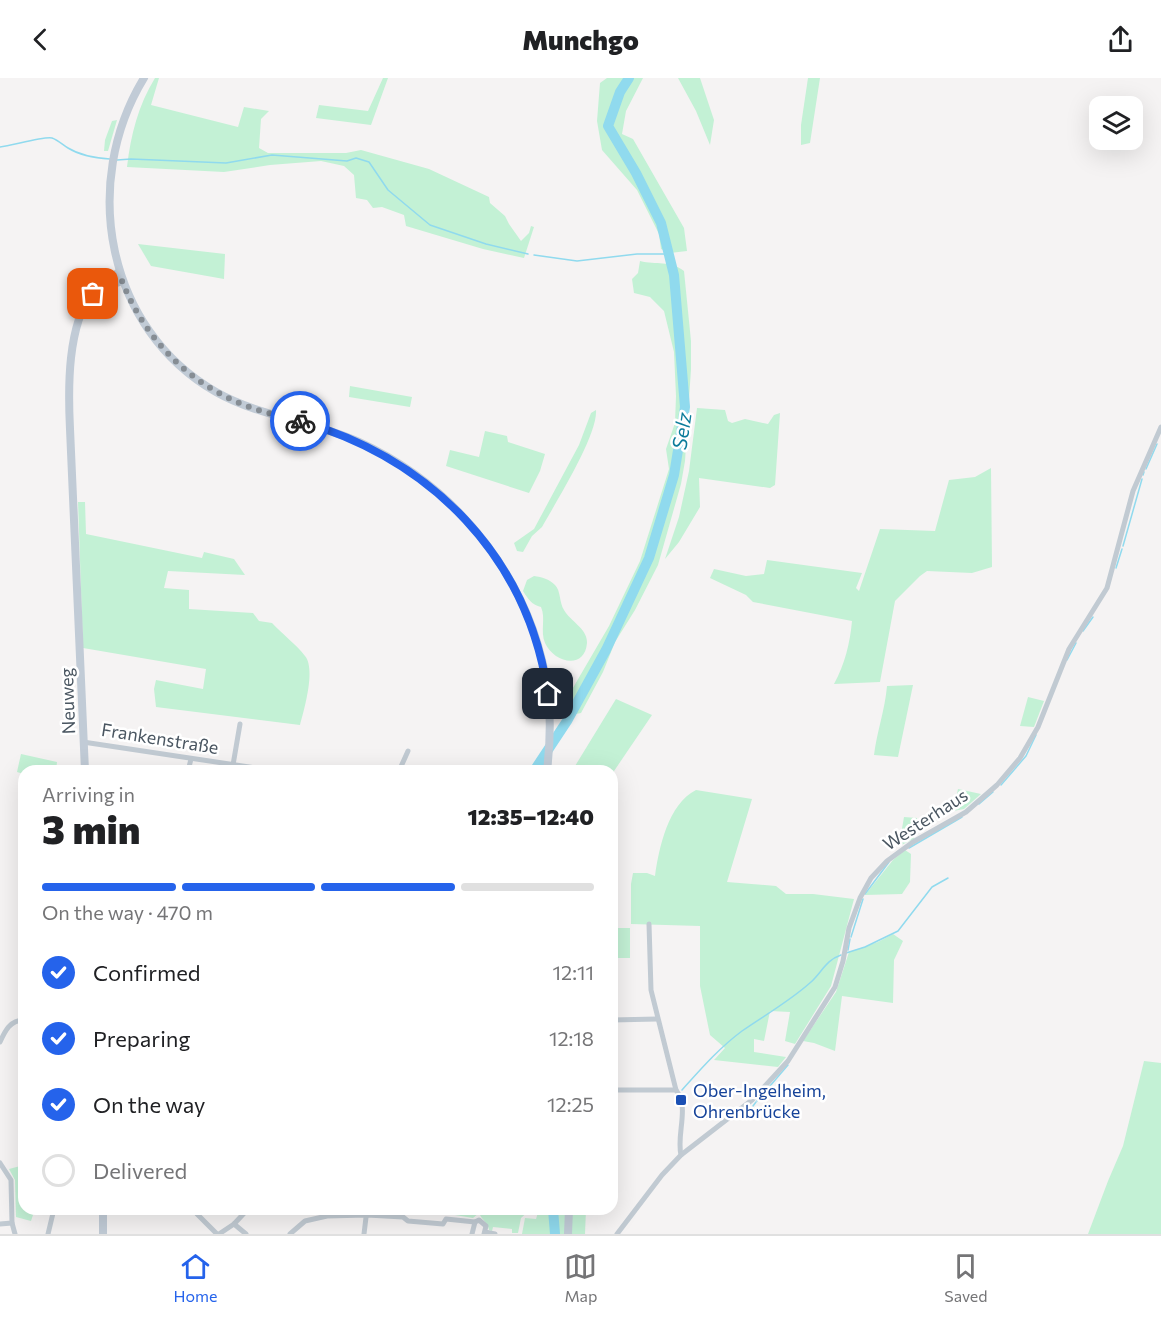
<!DOCTYPE html>
<html lang="en">
<head>
<meta charset="utf-8">
<style>
	:root { --surface:#fff; --page:#f6f6f6; --text:#202124; --muted:#757577; --line:#e0e0e0; --accent:#2563eb }
	body { margin:0; font-family:Commissioner,sans-serif; background:var(--page); color:var(--text); height:100vh; display:flex; flex-direction:column; font-size:22px; white-space:nowrap }
	* { box-sizing:border-box; margin:0 }
	p { font-size:20px; color:var(--muted) }
	.icon { flex:none; width:33px; height:33px; fill:none; stroke:currentColor; stroke-width:2; stroke-linecap:round; stroke-linejoin:round }
	.map { position:relative; flex:1; overflow:hidden }
	.details { position:absolute; left:18px; top:687px; width:600px; height:450px; display:flex; flex-direction:column; background:var(--surface); border-radius:18px; box-shadow:0 6px 24px #0002 }
	.details>* { flex:none }
	.controls { position:absolute; left:1089px; top:18px; display:grid; gap:12px }
	.controls a { display:grid; place-items:center; width:54px; height:54px; border-radius:12px; background:var(--surface); box-shadow:0 6px 24px #0002; font-size:30px }
	.pin { position:absolute; display:grid; place-items:center; width:51px; height:51px; color:#fff; margin:-26px; border-radius:12px; box-shadow:0 3px 9px #0006 }
	.courier { position:absolute; display:grid; place-items:center; width:60px; height:60px; margin:-30px; border:4px solid #2563eb; border-radius:50%; background:#fff; color:#222; box-shadow:0 2px 8px #0007 }
	.overview em { font-style:normal; font-weight:800 }
	.overview div { display:flex; flex-direction:column-reverse }
	.overview { display:flex; align-items:center; justify-content:space-between; height:102px; padding:0 24px }
	h1 { font-size:39px; font-weight:800; line-height:45px }
	.bar { display:grid; grid-template-columns:repeat(4,1fr); gap:9px 6px; align-content:center; height:72px; padding:0 24px }
	.bar i { height:8px; border-radius:4px; background:var(--line) }
	.bar .selected { background:var(--accent) }
	.bar p { grid-column:span 4 }
	ol { padding:0 24px; list-style:none }
	li { display:flex; align-items:center; gap:18px; height:66px }
	li p { margin-inline-start:auto }
	li .icon { padding:6px; border-radius:50%; background:var(--accent); color:#fff; stroke-width:4 }
	li:last-child { color:var(--muted) }
	li i { width:33px; height:33px; border:3px solid var(--line); border-radius:50% }
	header { display:flex; justify-content:space-between; align-items:center; height:78px; padding:0 24px; background:var(--surface); font-size:27px; font-weight:800 }
	.tab-bar { display:flex; justify-content:space-around; align-items:center; height:84px; border-top:2px solid var(--line); background:var(--surface); font-size:16px; color:var(--muted) }
	.tab-bar a { display:grid; justify-items:center; gap:3px }
	.tab-bar .selected { color:var(--accent) }
	.map>svg:first-child { display:block }
	.green { fill:#c3f1d5 }
	.lines { fill:none; stroke-linecap:round; stroke-linejoin:round }
	.stream { stroke:#90daee; stroke-width:1.5 }
	.river { stroke:#90daee; stroke-width:10 }
	.street { stroke:#c1cad2; stroke-width:5 }
	.secondary { stroke:#c1cbd6; stroke-width:8 }
	.done { stroke:#868d94; stroke-width:6; stroke-dasharray:0 10.8 }
	.route { stroke:#2563eb; stroke-width:8 }
	.transit-dot { fill:#1a4fb4; stroke:#fff; stroke-width:2 }
	.labels { text-anchor:middle; dominant-baseline:central; stroke-width:5; stroke-linejoin:round; paint-order:stroke }
	.street-label { font-size:18px; fill:#4a5661; stroke:#fff }
	.transit-label { font-size:18px; fill:#164399; stroke:#fff; text-anchor:start }
	.water-label { font-size:20px; font-style:italic; fill:#0c7c9b; stroke:#fff }
</style>
</head>
<body>
<header><svg class="icon" aria-label="back" viewBox="0 0 24 24"><path d="M15 5l-7 7 7 7"/></svg>Munchgo<svg class="icon" aria-label="share" viewBox="0 0 24 24"><path d="M12 15V3M7 8l5-5 5 5M5 13v7h14v-7"/></svg></header>
<div class="map">
<svg width="1161" height="1156" viewBox="0 0 1161 1156">
	<rect width="100%" height="100%" fill="#f5f3f3"/>
	<g class="green">
		<path d="M155,0H159L151,27L238,49L244,29L269,33L261,41L259,70L268,75H346L361,72L429,91L489,119L490,125L505,138L509,146L521,163L529,155L531,148L534,149L524,180L483,171L406,148L404,137L382,129L373,130L367,122L356,120L354,97L344,88L321,83L270,87L224,94L127,89C131,56 138,28 155,0Z"/>
		<path d="M383,0H388L371,47L316,40L319,27L368,33Z"/>
		<path d="M607,0H643L626,33L622,56L633,61L684,150L687,173L670,175L661,171L659,156L637,112L602,72L597,43L600,5Z"/>
		<path d="M678,0H700L714,42L710,67L696,33Z"/>
		<path d="M808,0H820L810,65L801,67V47Z"/>
		<path d="M117,42L108,73H104L105,62L112,43Z"/>
		<path d="M138,166L225,176L224,201L151,188Z"/>
		<path d="M640,183C657,187 669,182 684,193L691,263V291L685,383L681,406L658,487L635,532L615,564L603,594L581,635L560,639L563,627L609,548L640,483L669,391L666,371L675,345L676,318L674,274L664,233L650,219L634,215L632,201L638,195Z"/>
		<path d="M350,308L412,319L410,329L349,319Z"/>
		<path d="M697,330L725,332L728,343L732,345L745,341L768,346L774,337L780,335L775,407L770,410L699,400L700,429L679,464L665,481L679,439L689,393Z"/>
		<path d="M596,332C598,357 556,424 542,449L532,458L523,474L517,473L514,465L534,451L579,367L591,335Z"/>
		<path d="M485,353L507,358L508,364L545,376L540,393L529,415L446,388L450,372L479,379Z"/>
		<path d="M991,390L992,489L972,495L927,493L920,498L895,523L880,604L834,606C845,586 850,565 852,543L753,524L746,517L710,500L714,491L746,498L764,496L767,482L862,495L856,510L859,513L880,451L935,453L949,402L975,399Z"/>
		<path d="M78,424H85L86,456L202,480L204,474L234,481L245,497L168,493L164,510L189,512V531L253,535L259,543L272,545C282,556 296,566 305,578C316,591 304,632 300,647L156,629L154,611L156,602L203,611L206,591L83,570Z"/>
		<path d="M534,498C542,499 549,501 555,507C561,513 559,524 564,532C570,543 588,551 587,565C585,592 554,585 545,565C540,553 546,540 541,529C532,527 528,521 523,513L527,502Z"/>
		<path d="M913,607L898,679L874,677C877,653 885,632 887,608Z"/>
		<path d="M1028,619L1044,623L1034,649L1020,648Z"/>
		<path d="M616,621L652,637L612,696V693H572Z"/>
		<path d="M21,676L57,684L56,693H24V696L17,694Z"/>
		<path d="M958,711L981,716L964,731L953,733Z"/>
		<path d="M696,712L752,721L727,804L776,808L786,816H813L854,821L831,908L795,966L785,963L790,934L770,933L764,963L754,961V974L786,979L778,989L714,982L725,970L710,957L700,908V848L631,846V806L633,795H647L655,798C659,770 668,726 696,712Z"/>
		<path d="M904,739L917,740L914,761L899,768Z"/>
		<path d="M905,772L911,776L910,804L902,816L865,817L893,782Z"/>
		<rect x="612" y="850" width="18" height="30"/>
		<path d="M893,856L903,863L894,882L893,925L842,918L835,973L814,965L803,963L836,914L849,874L878,864Z"/>
		<path d="M1144,983L1161,985V1156H1088L1108,1103L1123,1068Z"/>
		<path d="M24,1087V1131H35L31,1143L16,1139L15,1102L9,1091Z"/>
		<path d="M450,1131H531L521,1140L518,1155H512V1151L493,1149L492,1153L489,1152C488,1145 482,1142 479,1135L473,1140L449,1136Z"/>
		<path d="M539,1131H565V1156H522L525,1140L536,1141Z"/>
		<path d="M572,1131H586L585,1156H572Z"/>
	</g>
	<g class="lines">
		<g class="stream">
			<path d="M0,69C11,68 44,58 52,60C58,62 63,67 68,70C81,78 95,80 110,81"/>
			<path d="M117,82L131,81L226,85L272,77L347,83L356,80L369,84L388,112L430,147L486,166L528,176"/>
			<path d="M534,177L577,183L637,176H668"/>
			<path d="M1146,391L1157,366"/>
			<path d="M1143,397L1144,394"/>
			<path d="M1123,468L1142,401"/>
			<path d="M1116,490L1122,471"/>
			<path d="M1083,553L1093,539"/>
			<path d="M1067,582L1076,565"/>
			<path d="M1001,707L1026,678L1036,657"/>
			<path d="M979,726L993,714"/>
			<path d="M909,770L962,739"/>
			<path d="M865,816L889,784"/>
			<path d="M851,859L863,821"/>
			<path d="M848,872L850,861"/>
			<path d="M846,875L865,869L898,853L932,809L948,800"/>
			<path d="M770,1008L788,987"/>
			<path d="M682,1012C700,992 719,970 742,953C765,937 790,923 811,904C822,894 826,882 841,877"/>
			<path d="M757,1023L769,1009"/>
			<path d="M753,1028L756,1024"/>
		</g>
		<g class="river">
			<path d="M534,693L567,643L606,572L649,480L674,397L685,329L674,197L661,145L636,95L608,48L620,14L629,0"/>
			<path d="M553,1131L555,1156"/>
		</g>
		<g class="street">
			<path d="M83,664L276,693"/>
			<path d="M233,687L240,646"/>
			<path d="M188,693L191,681"/>
			<path d="M399,693L408,673"/>
			<path d="M649,846L651,912L676,1012C690,1030 676,1056 681,1077"/>
			<path d="M612,942L657,941"/>
			<path d="M0,964C5,953 10,942 24,942"/>
			<path d="M612,1012H676"/>
			<path d="M0,1085L11,1102L12,1145L15,1156"/>
			<path d="M195,1131L197,1136L217,1156"/>
			<path d="M0,1146L12,1145"/>
			<path d="M234,1146L246,1156"/>
			<path d="M485,1154L495,1156"/>
			<path d="M48,1156L54,1131"/>
			<path d="M219,1156L234,1146L248,1131"/>
			<path d="M290,1156L305,1143L327,1138L367,1137L403,1139L408,1143L443,1146L446,1141L475,1144L479,1142L486,1148L484,1156"/>
			<path d="M364,1156L367,1131"/>
			<path d="M472,1156L475,1144"/>
			<path d="M617,1156L662,1097L681,1077L752,1022L788,983L835,909L843,883L849,850L860,820L871,800L887,783L913,764L966,734L997,707L1020,680L1038,649L1069,571L1107,510L1133,413L1161,349"/>
		</g>
		<g class="secondary">
			<path d="M144,0C80,105 106,251 216,314C260,339 313,343 359,364C459,410 534,505 548,615C551,641 550,667 547,693"/>
			<path d="M100,211L122,203"/>
			<path d="M85,693L70,351C68,311 67,247 93,214C100,205 110,200 119,194"/>
			<path d="M103,1131V1156"/>
			<path d="M568,1156L569,1131"/>
		</g>
	</g>
	<g class="lines">
		<path class="done" d="M93,216L106,208L122,203C143,257 184,301 237,324C257,333 279,338 300,343"/>
		<path class="route" d="M300,343C431,381 528,478 548,616"/>
	</g>
	<rect class="transit-dot" x="675" y="1016" width="12" height="12" rx="3"/>
	<g class="labels">
		<g class="street-label">
			<text transform="translate(67 623) rotate(-92)">Neuweg</text>
			<text transform="translate(160 660) rotate(9)">Frankenstraße</text>
			<text transform="translate(925 741) rotate(-33)">Westerhaus</text>
		</g>
		<g class="transit-label">
			<text x="693" y="1012">Ober-Ingelheim,<tspan x="693" dy="21">Ohrenbrücke</tspan></text>
		</g>
		<g class="water-label">
			<text transform="translate(681 353) rotate(-82)">Selz</text>
		</g>
	</g>
</svg>
<div class="controls">
<a><svg class="icon" aria-label="layers" viewBox="0 0 24 24"><path d="M12 4l9 5-9 5-9-5zM3 14l9 5 9-5"/></svg></a>
</div>
<div class="pin" style="left:93px;top:216px;background:#ea580c"><svg class="icon" aria-label="bag" viewBox="0 0 24 24"><path d="M5 8h14l-1 12H6zM9 8a3 3 0 0 1 6 0"/></svg></div>
<div class="pin" style="left:548px;top:616px;background:#1f2937"><svg class="icon" aria-label="home" viewBox="0 0 24 24"><path d="M3 11l9-7 9 7M6 9v11h12V9"/></svg></div>
<div class="courier" style="left:300px;top:343px"><svg class="icon" aria-label="bike" viewBox="0 0 24 24"><circle cx="6" cy="16" r="4"/><circle cx="18" cy="16" r="4"/><path d="M6 16l4-8h5l3 8M10 8l3 8H6M13 5h3"/></svg></div>
<section class="details">
<div class="overview"><div><h1>3 min</h1><p>Arriving in</p></div><em>12:35–12:40</em></div>
<div class="bar"><i class="selected"></i><i class="selected"></i><i class="selected"></i><i></i><p>On the way · 470 m</p></div>
<ol>
<li><svg class="icon" aria-label="check" viewBox="0 0 24 24"><path d="M5 12l5 5 9-10"/></svg>Confirmed<p>12:11</p></li>
<li><svg class="icon" aria-label="check" viewBox="0 0 24 24"><path d="M5 12l5 5 9-10"/></svg>Preparing<p>12:18</p></li>
<li><svg class="icon" aria-label="check" viewBox="0 0 24 24"><path d="M5 12l5 5 9-10"/></svg>On the way<p>12:25</p></li>
<li><i></i>Delivered</li>
</ol>
</section>
</div>
<nav class="tab-bar">
<a class="selected"><svg class="icon" aria-label="home" viewBox="0 0 24 24"><path d="M3 11l9-7 9 7M6 9v11h12V9"/></svg>Home</a>
<a><svg class="icon" aria-label="map" viewBox="0 0 24 24"><path d="M3 6l6-2 6 2 6-2v14l-6 2-6-2-6 2zM9 4v14M15 6v14"/></svg>Map</a>
<a><svg class="icon" aria-label="saved" viewBox="0 0 24 24"><path d="M7 4h10v16l-5-4-5 4z"/></svg>Saved</a>
</nav>
</body>
</html>
